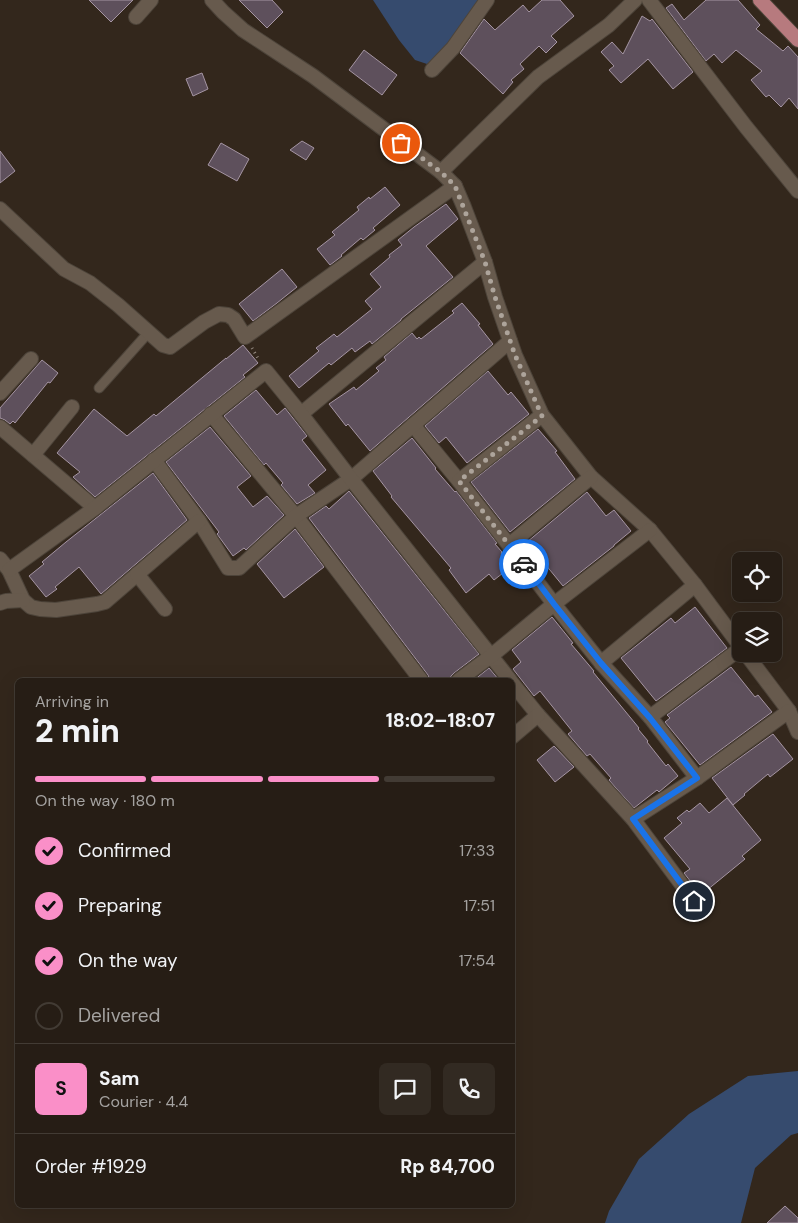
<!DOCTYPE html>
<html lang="en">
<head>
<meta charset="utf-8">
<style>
	:root { --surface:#261d15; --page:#322a22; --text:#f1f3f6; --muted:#a4a2a0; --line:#423b34; --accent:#fa8fc8 }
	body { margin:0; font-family:"DM Sans",sans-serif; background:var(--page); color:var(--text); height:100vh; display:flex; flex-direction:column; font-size:19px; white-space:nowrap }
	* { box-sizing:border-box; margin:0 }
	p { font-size:16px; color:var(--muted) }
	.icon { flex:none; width:28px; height:28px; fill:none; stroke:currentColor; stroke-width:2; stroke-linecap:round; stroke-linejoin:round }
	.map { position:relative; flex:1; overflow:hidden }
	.drawer { position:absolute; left:15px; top:678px; width:500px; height:530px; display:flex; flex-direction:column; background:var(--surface); border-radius:8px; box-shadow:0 5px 20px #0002,0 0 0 1px var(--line) }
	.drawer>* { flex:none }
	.controls { position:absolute; left:732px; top:552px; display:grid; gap:10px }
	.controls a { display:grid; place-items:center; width:50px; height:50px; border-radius:8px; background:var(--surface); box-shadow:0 5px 20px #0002,0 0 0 1px var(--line); font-size:25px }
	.pin { position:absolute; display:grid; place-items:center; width:42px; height:42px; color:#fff; margin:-21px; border:2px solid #fff; border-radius:50%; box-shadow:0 1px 5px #0007 }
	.courier { position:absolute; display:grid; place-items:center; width:50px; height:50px; margin:-25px; border:4px solid #1a73e8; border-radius:50%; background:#fff; color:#222; box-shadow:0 1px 6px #0007 }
	.overview em { font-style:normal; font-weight:800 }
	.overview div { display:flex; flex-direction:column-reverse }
	.overview { display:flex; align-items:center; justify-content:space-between; height:85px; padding:0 20px }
	h1 { font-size:32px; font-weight:800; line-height:38px }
	.bar { display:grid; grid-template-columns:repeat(4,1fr); gap:8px 5px; align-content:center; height:60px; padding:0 20px }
	.bar i { height:6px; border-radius:4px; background:var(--line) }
	.bar .active { background:var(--accent) }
	.bar p { grid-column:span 4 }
	.line { display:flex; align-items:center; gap:12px; padding:0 20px; border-top:1px solid var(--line) }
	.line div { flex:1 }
	.round { display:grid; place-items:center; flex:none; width:52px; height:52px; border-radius:8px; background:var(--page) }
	ol { padding:0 20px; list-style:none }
	li { display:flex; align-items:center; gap:15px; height:55px }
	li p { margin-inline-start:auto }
	li .icon { padding:5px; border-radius:50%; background:var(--accent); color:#111; stroke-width:4 }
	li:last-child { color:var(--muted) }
	li i { width:28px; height:28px; border:2px solid var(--line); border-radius:50% }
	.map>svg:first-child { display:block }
	.water { fill:#364b6e }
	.building { fill:#5e505c; stroke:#a595a3 }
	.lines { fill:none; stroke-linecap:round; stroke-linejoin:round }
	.service-casing { stroke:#4d443a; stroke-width:11 }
	.minor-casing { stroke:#4d443a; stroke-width:16 }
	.primary-casing { stroke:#4d443a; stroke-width:16 }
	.path { stroke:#978d84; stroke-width:3; stroke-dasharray:1 4; stroke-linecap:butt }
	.service { stroke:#675a4d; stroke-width:9 }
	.minor { stroke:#675a4d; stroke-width:14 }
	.primary { stroke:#b77a7e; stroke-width:14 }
	.done { stroke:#ada49b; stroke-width:5; stroke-dasharray:0 9 }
	.route { stroke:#1a73e8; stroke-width:6 }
</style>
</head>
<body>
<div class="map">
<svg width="798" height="1223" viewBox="0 0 798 1223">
	<rect width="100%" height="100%" fill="#33271c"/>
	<g class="water">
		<path d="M373,0H482L436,59L427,64L415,60L399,40Z"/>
		<path d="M798,1071V1133L791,1135L755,1168L741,1223H605L609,1211L639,1159L689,1114L748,1076Z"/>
	</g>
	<g class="building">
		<path d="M89,0H133L111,22Z"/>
		<path d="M239,0H272L283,12L267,28Z"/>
		<path d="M542,0H560L574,16L551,36L557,42L546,53L539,46L520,64L524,69L511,80L513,82L503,94L460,53L484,19L495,30L523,5L529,12Z"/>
		<path d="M706,0H738L760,25L756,29L783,51L788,46L798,57V109L789,98L781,107L769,95L766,97L751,80L762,71L736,50L722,63L714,54L706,61L666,8L672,4L684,20Z"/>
		<path d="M642,16L650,21L652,19L693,72L673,89L648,59L621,83L609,70L614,66L601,52L612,42L623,54Z"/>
		<path d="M364,50L397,75L382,95L349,70Z"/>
		<path d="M202,73L208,89L193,96L186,79Z"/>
		<path d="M302,141L314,148L306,160L290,150Z"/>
		<path d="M221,143L249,159L237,181L208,165Z"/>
		<path d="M0,151L15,171L0,183Z"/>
		<path d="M385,187L400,205L373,228L375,230L363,240L361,238L341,255L342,256L330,265L317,249L335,235L332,232L359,210L357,207L369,197L370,199Z"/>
		<path d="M446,204L458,219L426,246L453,277L401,319V320L372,344L370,341L355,352L352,348L331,365L329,363L299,388L289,376L319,351L316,348L334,334L337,337L372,309L365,301L381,287L370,274L390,257L389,255L402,245L398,240L414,227Z"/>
		<path d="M282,269L297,287L277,303L253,321L239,304Z"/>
		<path d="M462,303L480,324L478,325L493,344L370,451L348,424L346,426L329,404L354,387L356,390L379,371L376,368L386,360L384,357L412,333L417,339L419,337L421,339L454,313L452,311Z"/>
		<path d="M243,345L258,363L243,375L245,377L95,497L73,477L80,472L57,453L94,409L127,436L154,414L156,416L226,358V359Z"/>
		<path d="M42,360L58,373L50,383L48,382L15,423L13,421L10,424L5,420L0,418V408Z"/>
		<path d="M488,371L508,395L511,392L529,414L467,463L446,437L439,443L425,426Z"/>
		<path d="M256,390L277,415L285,408L307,436L302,440L326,470L308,485L315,493L297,504L281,485L283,483L266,463L264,465L224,416Z"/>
		<path d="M210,427L251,476L237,487L253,507L267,496L284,515L246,550L244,548L233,556L217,534L219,532L166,462Z"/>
		<path d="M538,429L557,451L555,452L575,479L510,532L471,482Z"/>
		<path d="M412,438L436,468L435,469L455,492L456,491L497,543L495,544L502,552L501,553L512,566L494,580L489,574L466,593L449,570L451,568L391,497L392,496L373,471Z"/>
		<path d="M153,473L187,520L101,594L79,567L55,587L57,589L46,597L29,576L44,564L42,562L66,542Z"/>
		<path d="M349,491L479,654L454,673L451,676L450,680H430L428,675L309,518L326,506L329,509Z"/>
		<path d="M587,492L606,516L614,510L631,531L614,545V546L605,553L563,586L527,542Z"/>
		<path d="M295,529L324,567L284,598L257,564Z"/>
		<path d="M695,607L727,648L656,701L621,658L671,618L675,623Z"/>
		<path d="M552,617L573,643L571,644L594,671L593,672L639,728L638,729L648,741L647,742L666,766L668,764L678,776L659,792L657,790L634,808L615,787L609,780L611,778L590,754L587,756L568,734L572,731L540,691L534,696L513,669L521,662L512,650Z"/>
		<path d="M731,667L755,697L758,695L772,712L700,765L665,722L670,718L667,715Z"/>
		<path d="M489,668L499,680H474Z"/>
		<path d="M773,734L793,759L770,777L768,774L744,794L745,795L733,805L712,778Z"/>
		<path d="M554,746L574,767L555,782L537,760Z"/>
		<path d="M727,798L761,840L742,856L745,859L701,895L684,873L690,869L664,838L682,823L677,818L687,810L689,812L700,803L709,813Z"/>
		<path d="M785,1206L798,1218V1223H767Z"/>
	</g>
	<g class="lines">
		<g class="service-casing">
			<path id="service" d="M99,388L149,332"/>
		</g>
		<g class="minor-casing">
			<g id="minor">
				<path d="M212,0L223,12L243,30L313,76L441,172L455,186L464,207L485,262L495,297L515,355L542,415L591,477L650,530L695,585L741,647"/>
				<path d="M649,0L746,127L798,191"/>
				<path d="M136,17L151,0"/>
				<path d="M432,70L453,48L487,0"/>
				<path d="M441,172L538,77L609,25L635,0"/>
				<path d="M0,209L64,269L90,283L118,305L163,345L170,347L204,322L219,314L228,315L234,319L245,337L455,186"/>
				<path d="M0,393L31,359"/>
				<path d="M211,414L299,520L421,680"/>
				<path d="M301,414L485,262"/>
				<path d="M413,425L459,481L509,545L554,604L601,663L650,717L697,778"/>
				<path d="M0,427L95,508"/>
				<path d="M33,455L72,407"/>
				<path d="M154,460L199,521L228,568H239L296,516L351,479L510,341"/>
				<path d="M459,481L542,415"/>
				<path d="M509,545L591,477"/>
				<path d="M0,559L9,570L23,600L31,607L40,609L56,610L97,604L105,602L199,521"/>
				<path d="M9,570L95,508L266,371L301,414L351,479L510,680"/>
				<path d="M137,574L165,609"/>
				<path d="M0,603L6,601L23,600"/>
				<path d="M746,654L789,711L798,732"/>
				<path d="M601,663L695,585"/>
				<path d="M459,680L491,656L554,604L650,530"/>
				<path d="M512,683L538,715L633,819L694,901"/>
				<path d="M650,717L741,648"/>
				<path d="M512,737L538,715"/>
				<path d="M633,819L697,778L789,711"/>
			</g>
		</g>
		<g class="primary-casing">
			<path id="primary" d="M760,0L798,40"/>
		</g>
		<path class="path" d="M252,348L259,360"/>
		<use href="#service" class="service"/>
		<use href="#minor" class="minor"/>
		<use href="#primary" class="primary"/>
	</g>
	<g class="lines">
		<path class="done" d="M401,143L441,172L455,186L485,262L495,297L515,355L542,416L459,481L524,564"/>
		<path class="route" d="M524,564L554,604L601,663L650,718L697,778L633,819L694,901"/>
	</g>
</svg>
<div class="controls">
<a><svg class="icon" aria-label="locate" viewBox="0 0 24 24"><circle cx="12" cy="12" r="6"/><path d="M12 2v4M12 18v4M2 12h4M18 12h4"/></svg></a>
<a><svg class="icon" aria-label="layers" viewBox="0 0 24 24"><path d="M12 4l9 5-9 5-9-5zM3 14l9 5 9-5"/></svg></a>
</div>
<div class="pin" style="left:401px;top:143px;background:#ea580c"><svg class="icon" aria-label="bag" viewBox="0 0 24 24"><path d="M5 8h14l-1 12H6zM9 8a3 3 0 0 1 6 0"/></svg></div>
<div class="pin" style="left:694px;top:901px;background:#1f2937"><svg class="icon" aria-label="home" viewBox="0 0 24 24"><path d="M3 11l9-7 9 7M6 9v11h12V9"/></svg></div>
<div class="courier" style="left:524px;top:564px"><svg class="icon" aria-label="car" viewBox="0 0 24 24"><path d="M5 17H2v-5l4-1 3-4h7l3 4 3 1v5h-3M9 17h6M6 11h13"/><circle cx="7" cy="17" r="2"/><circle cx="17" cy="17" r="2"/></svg></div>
<section class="drawer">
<div class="overview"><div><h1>2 min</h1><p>Arriving in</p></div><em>18:02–18:07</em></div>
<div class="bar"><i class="active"></i><i class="active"></i><i class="active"></i><i></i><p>On the way · 180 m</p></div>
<ol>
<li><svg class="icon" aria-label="check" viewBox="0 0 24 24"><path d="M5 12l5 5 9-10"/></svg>Confirmed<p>17:33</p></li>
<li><svg class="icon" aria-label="check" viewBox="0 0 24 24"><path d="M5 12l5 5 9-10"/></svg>Preparing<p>17:51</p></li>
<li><svg class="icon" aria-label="check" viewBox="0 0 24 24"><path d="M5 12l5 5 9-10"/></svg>On the way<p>17:54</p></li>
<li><i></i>Delivered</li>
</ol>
<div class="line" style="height:90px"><b class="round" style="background:var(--accent);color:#111">S</b><div><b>Sam</b><p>Courier · 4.4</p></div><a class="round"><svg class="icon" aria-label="chat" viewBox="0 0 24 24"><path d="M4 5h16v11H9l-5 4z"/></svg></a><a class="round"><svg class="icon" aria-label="phone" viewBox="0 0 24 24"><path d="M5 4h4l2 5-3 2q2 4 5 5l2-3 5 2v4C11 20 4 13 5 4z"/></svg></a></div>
<div class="line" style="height:65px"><div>Order #1929</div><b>Rp 84,700</b></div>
</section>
</div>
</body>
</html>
